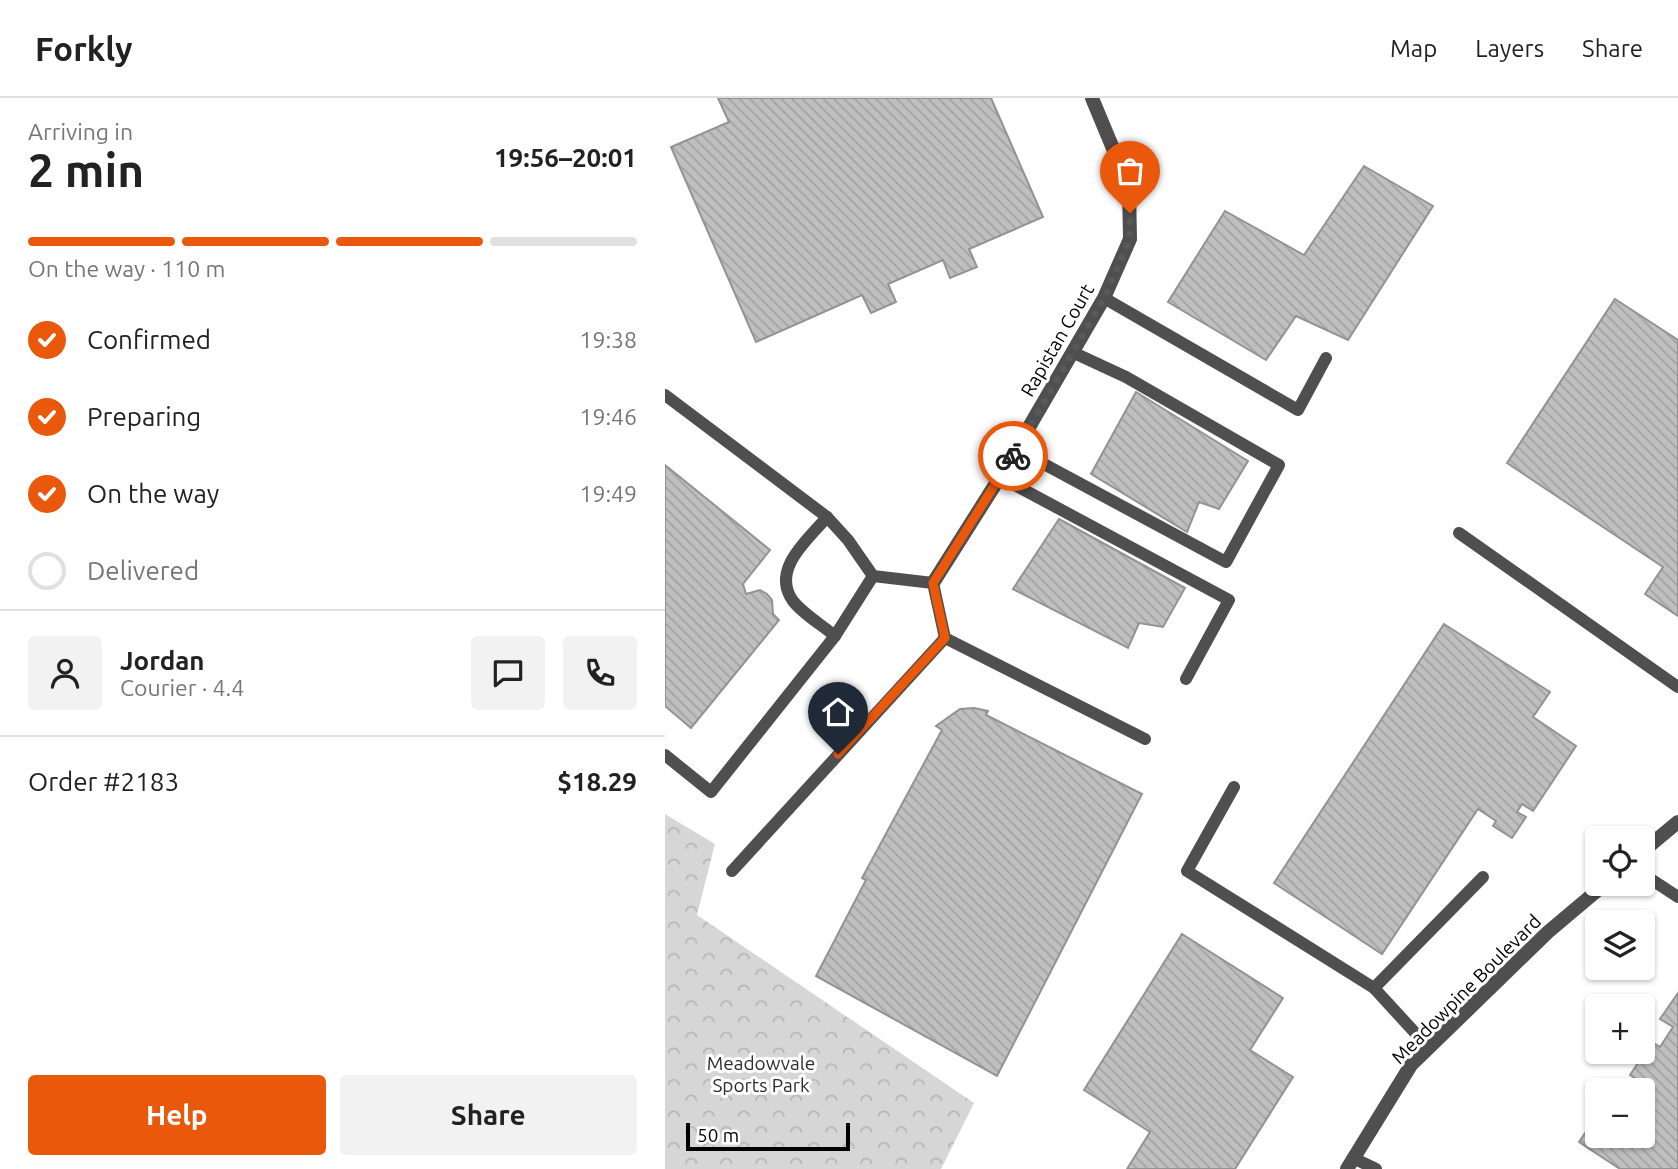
<!DOCTYPE html>
<html lang="en">
<head>
<meta charset="utf-8">
<style>
	:root { --surface:#fff; --page:#f2f2f2; --text:#222; --muted:#767676; --line:#e0e0e0; --accent:#ea580c }
	body { margin:0; font-family:Ubuntu,sans-serif; background:var(--page); color:var(--text); height:100vh; display:flex; flex-direction:column; font-size:26px; white-space:nowrap }
	* { box-sizing:border-box; margin:0 }
	p { font-size:23px; color:var(--muted) }
	.icon { flex:none; width:38px; height:38px; fill:none; stroke:currentColor; stroke-width:2; stroke-linecap:round; stroke-linejoin:round }
	.map { position:relative; flex:1; overflow:hidden }
	.panel { display:flex; flex-direction:column; background:var(--surface); width:665px }
	.panel>* { flex:none }
	.controls { position:absolute; left:920px; top:728px; display:grid; gap:14px }
	.controls a { display:grid; place-items:center; width:70px; height:70px; border-radius:7px; background:var(--surface); box-shadow:0 2px 5px #0004; font-size:35px }
	.scale { position:absolute; left:21px; bottom:18px; width:164px; box-sizing:border-box; padding-left:7px; border:4px solid #000; border-top:0; font-size:19px; line-height:24px; white-space:nowrap; color:#000; -webkit-text-stroke:5px #fff; paint-order:stroke }
	.pin { position:absolute; display:grid; place-items:center; width:60px; height:60px; color:#fff; margin:-72px -30px; border-radius:50% 50% 50% 0; rotate:-45deg; box-shadow:0 0 7px #0007 }
	.pin .icon { rotate:45deg }
	.courier { position:absolute; display:grid; place-items:center; width:70px; height:70px; margin:-35px; border:5px solid #ea580c; border-radius:50%; background:#fff; color:#222; box-shadow:0 2px 9px #0007 }
	.head em { font-style:normal; font-weight:700 }
	.head div { display:flex; flex-direction:column-reverse }
	.head { display:flex; align-items:center; justify-content:space-between; height:119px; padding:0 28px }
	h1 { font-size:46px; font-weight:700; line-height:52px }
	.bar { display:grid; grid-template-columns:repeat(4,1fr); gap:10px 7px; align-content:center; height:84px; padding:0 28px }
	.bar i { height:9px; border-radius:5px; background:var(--line) }
	.bar .current { background:var(--accent) }
	.bar p { grid-column:span 4 }
	.line { display:flex; align-items:center; gap:18px; padding:0 28px; border-top:2px solid var(--line) }
	.line div { flex:1 }
	.round { display:grid; place-items:center; flex:none; width:74px; height:74px; border-radius:7px; background:var(--page) }
	ol { padding:0 28px; list-style:none }
	li { display:flex; align-items:center; gap:21px; height:77px }
	li p { margin-inline-start:auto }
	li .icon { padding:7px; border-radius:50%; background:var(--accent); color:#fff; stroke-width:4 }
	li:last-child { color:var(--muted) }
	li i { width:38px; height:38px; border:4px solid var(--line); border-radius:50% }
	.button { display:flex; gap:14px; margin-top:auto; padding:14px 28px }
	.button a { flex:1; height:80px; border-radius:7px; background:var(--accent); color:#fff; font-size:28px; font-weight:700; line-height:80px; text-align:center }
	.button a+a { background:var(--page); color:var(--text) }
	header { display:flex; align-items:center; gap:42px; box-sizing:border-box; height:98px; padding:0 35px; background:var(--surface); border-bottom:2px solid var(--line) }
	header strong { font-size:33px }
	nav { display:flex; gap:38px; margin-inline-start:auto; font-size:24px }
	main { display:flex; flex:1; min-height:0 }
	.map>svg:first-child { display:block }
	.forest { fill:url(#forest-crowns) }
	.building { fill:url(#building-back-hatch); stroke:#939393; stroke-width:2 }
	.lines { fill:none; stroke-linecap:round; stroke-linejoin:round }
	.service { stroke:#4f4f4f; stroke-width:12 }
	.minor { stroke:#4f4f4f; stroke-width:14 }
	.done { stroke:#595959; stroke-width:7; stroke-dasharray:0 12.6 }
	.route { stroke:#ea580c; stroke-width:9 }
	.labels { text-anchor:middle; dominant-baseline:central; stroke-width:6; stroke-linejoin:round; paint-order:stroke }
	.street-label { font-size:19px; fill:#000; stroke:#fff }
	.park-label { font-size:19px; fill:#2d2d2d; stroke:#fff }
</style>
</head>
<body>
<header>
<strong>Forkly</strong>
<nav><a>Map</a><a>Layers</a><a>Share</a></nav>
</header>
<main>
<section class="panel">
<div class="head"><div><h1>2 min</h1><p>Arriving in</p></div><em>19:56–20:01</em></div>
<div class="bar"><i class="current"></i><i class="current"></i><i class="current"></i><i></i><p>On the way · 110 m</p></div>
<ol>
<li><svg class="icon" aria-label="check" viewBox="0 0 24 24"><path d="M5 12l5 5 9-10"/></svg>Confirmed<p>19:38</p></li>
<li><svg class="icon" aria-label="check" viewBox="0 0 24 24"><path d="M5 12l5 5 9-10"/></svg>Preparing<p>19:46</p></li>
<li><svg class="icon" aria-label="check" viewBox="0 0 24 24"><path d="M5 12l5 5 9-10"/></svg>On the way<p>19:49</p></li>
<li><i></i>Delivered</li>
</ol>
<div class="line" style="height:126px"><a class="round"><svg class="icon" aria-label="person" viewBox="0 0 24 24"><circle cx="12" cy="8" r="4"/><path d="M4 21q1-7 8-7t8 7"/></svg></a><div><b>Jordan</b><p>Courier · 4.4</p></div><a class="round"><svg class="icon" aria-label="chat" viewBox="0 0 24 24"><path d="M4 5h16v11H9l-5 4z"/></svg></a><a class="round"><svg class="icon" aria-label="phone" viewBox="0 0 24 24"><path d="M5 4h4l2 5-3 2q2 4 5 5l2-3 5 2v4C11 20 4 13 5 4z"/></svg></a></div>
<div class="line" style="height:91px"><div>Order #2183</div><b>$18.29</b></div>
<div class="button"><a>Help</a><a>Share</a></div>
</section>
<div class="map">
<svg width="1013" height="1071" viewBox="0 0 1013 1071">
	<defs>
		<pattern id="forest-crowns" width="20" height="18" patternUnits="userSpaceOnUse" patternTransform="scale(1.75)"><rect width="20" height="18" fill="#d6d6d6"/><path d="M2 6a3 3 0 1 1 6 0M12 15a3 3 0 1 1 6 0" fill="none" stroke="#b6b6b6"/></pattern>
		<pattern id="building-back-hatch" width="6" height="6" patternUnits="userSpaceOnUse" patternTransform="scale(1.75)"><rect width="6" height="6" fill="#bfbfbf"/><path d="M-1 5l2 2M0 0l6 6M5-1l2 2" fill="none" stroke="#a2a2a2"/></pattern>
	</defs>
	<rect width="100%" height="100%" fill="#fff"/>
	<path class="forest" d="M0,716L50,746L32,817L309,1005L276,1071H0Z"/>
	<g class="building">
		<path d="M53,0H326L378,119L304,151L312,169L285,180L278,162L223,186L231,204L206,215L197,197L91,244L6,49L64,24Z"/>
		<path d="M699,68L768,108L683,242L631,218L601,262L503,204L560,113L639,157Z"/>
		<path d="M950,201L1013,242V518L980,496L998,469L842,365Z"/>
		<path d="M471,294L583,363L554,411L534,404L522,434L426,376Z"/>
		<path d="M0,367L105,452L78,486L81,496L95,492L102,496L107,502L108,516L114,522L26,630L0,608Z"/>
		<path d="M394,421L520,490L498,529L474,525L463,550L348,491Z"/>
		<path d="M779,526L885,594L868,619L911,648L868,713L857,706L852,714L861,719L847,740L828,728L831,723L813,711L717,856L609,785Z"/>
		<path d="M309,610L323,613L321,617L477,696L332,978L151,878L201,782L197,780L277,632L271,628L295,611Z"/>
		<path d="M517,836L618,900L585,952L628,979L570,1071H462L485,1034L419,992Z"/>
		<path d="M1013,895V1071H955L914,1044L933,1016V1038H978V992H966L973,982L965,977L987,944L995,949L1008,929L995,921Z"/>
	</g>
	<g class="lines">
		<g class="service">
			<path d="M439,200L633,312L661,260"/>
			<path d="M0,297L162,419L183,442L208,478L268,485L280,540L480,641"/>
			<path d="M351,351L561,464L614,367L461,279L407,254"/>
			<path d="M335,379L564,502L521,581"/>
			<path d="M162,419C144,441 105,471 128,503C138,516 157,527 170,538"/>
			<path d="M794,435L1013,589"/>
			<path d="M0,657L46,694L170,538L208,478"/>
			<path d="M569,689L522,773L709,890L764,950"/>
			<path d="M67,773L280,540"/>
			<path d="M978,776L1013,799"/>
			<path d="M709,890L818,779"/>
			<path d="M688,1060L711,1071"/>
		</g>
		<g class="minor">
			<path d="M268,485L335,379L439,200L465,141L464,89L427,0"/>
			<path d="M978,753L1013,724"/>
			<path d="M682,1071L746,967L883,834L940,786"/>
		</g>
	</g>
	<g class="lines">
		<path class="done" d="M348,358L439,200L465,141V115"/>
		<path class="route" d="M173,656L280,540L268,485L348,358"/>
	</g>
	<g class="labels">
		<g class="street-label">
			<text transform="translate(392 242) rotate(-60)">Rapistan Court</text>
			<text transform="translate(801 891) rotate(-45)">Meadowpine Boulevard</text>
		</g>
		<g class="park-label">
			<text x="96" y="965">Meadowvale<tspan x="96" dy="22">Sports Park</tspan></text>
		</g>
	</g>
</svg>
<div class="controls">
<a><svg class="icon" aria-label="locate" viewBox="0 0 24 24"><circle cx="12" cy="12" r="6"/><path d="M12 2v4M12 18v4M2 12h4M18 12h4"/></svg></a>
<a><svg class="icon" aria-label="layers" viewBox="0 0 24 24"><path d="M12 4l9 5-9 5-9-5zM3 14l9 5 9-5"/></svg></a>
<a>+</a>
<a>−</a>
</div>
<div class="scale">50 m</div>
<div class="pin" style="left:465px;top:115px;background:#ea580c"><svg class="icon" aria-label="bag" viewBox="0 0 24 24"><path d="M5 8h14l-1 12H6zM9 8a3 3 0 0 1 6 0"/></svg></div>
<div class="pin" style="left:173px;top:656px;background:#1f2937"><svg class="icon" aria-label="home" viewBox="0 0 24 24"><path d="M3 11l9-7 9 7M6 9v11h12V9"/></svg></div>
<div class="courier" style="left:348px;top:358px"><svg class="icon" aria-label="bike" viewBox="0 0 24 24"><circle cx="6" cy="16" r="4"/><circle cx="18" cy="16" r="4"/><path d="M6 16l4-8h5l3 8M10 8l3 8H6M13 5h3"/></svg></div>
</div>
</main>
</body>
</html>
